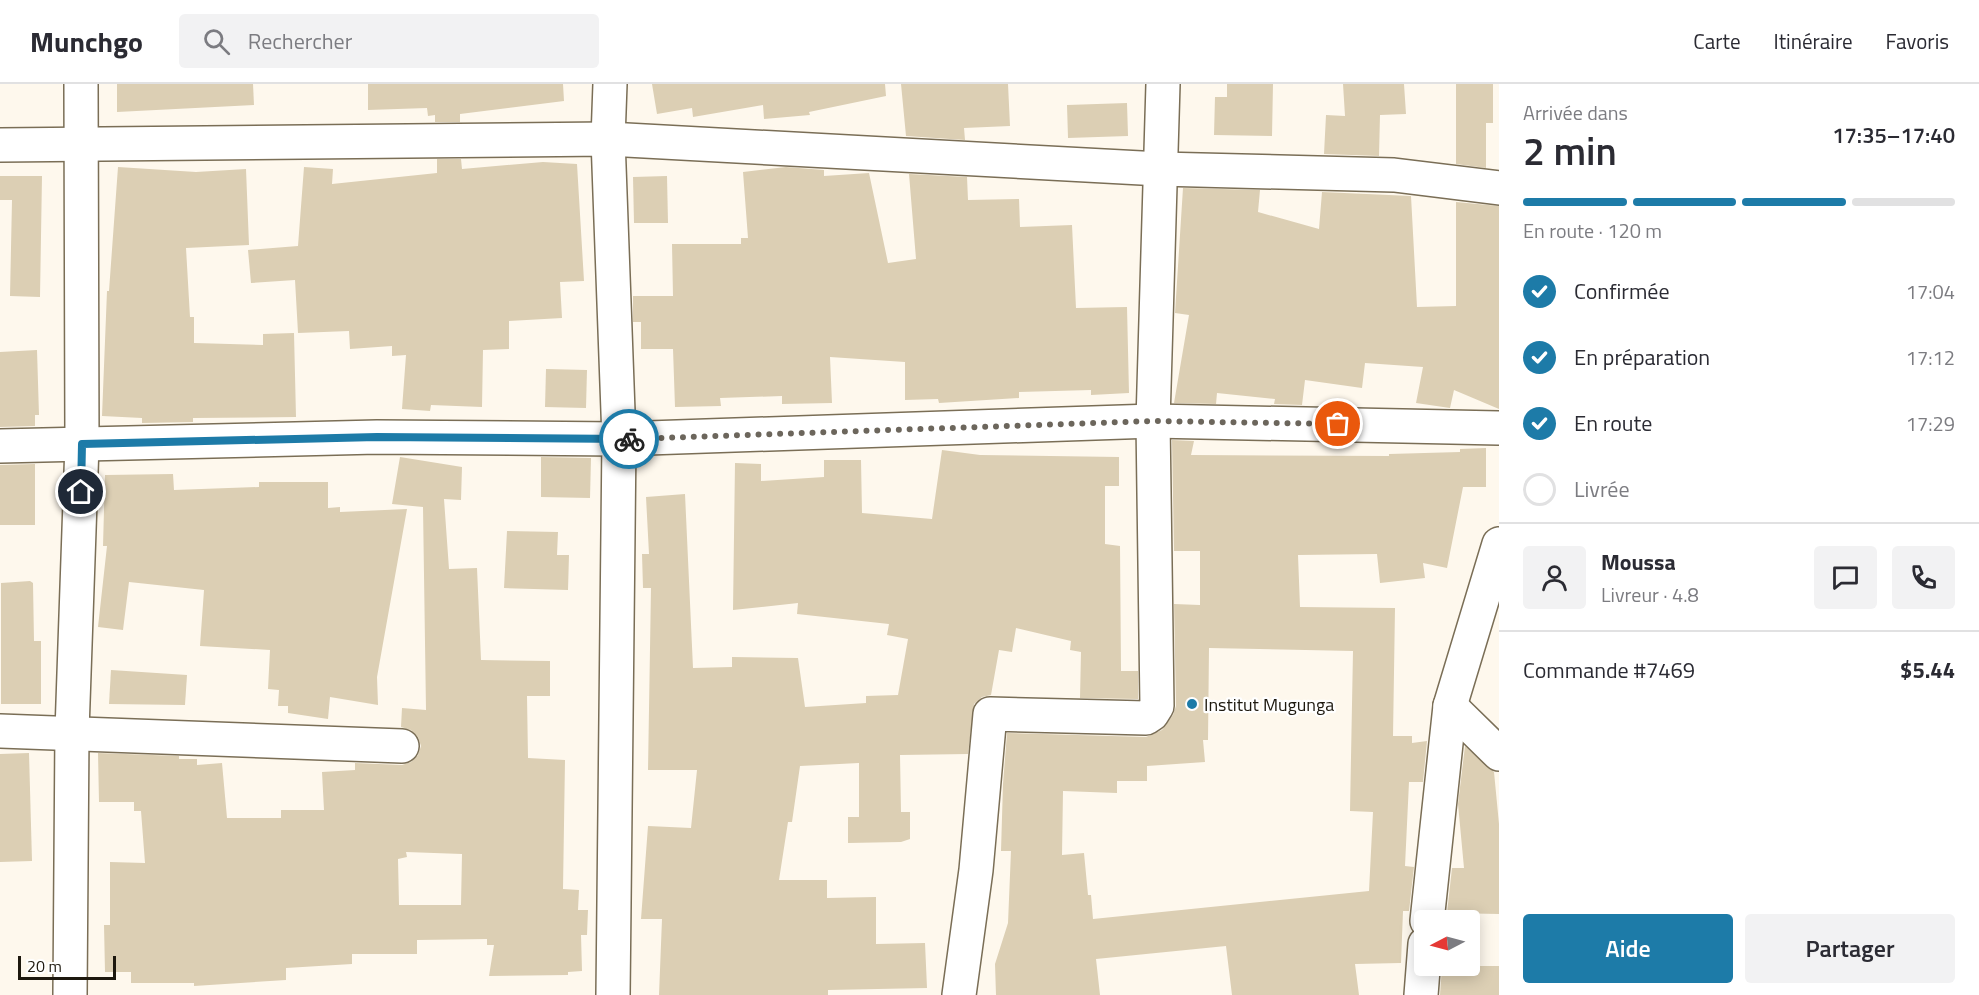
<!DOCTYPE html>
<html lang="fr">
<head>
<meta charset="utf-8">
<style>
	:root { --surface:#fff; --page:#f2f2f3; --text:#2b2b33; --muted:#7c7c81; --line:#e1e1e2; --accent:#1d7ba8 }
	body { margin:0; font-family:"Titillium Web",sans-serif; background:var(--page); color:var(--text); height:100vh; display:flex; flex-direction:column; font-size:22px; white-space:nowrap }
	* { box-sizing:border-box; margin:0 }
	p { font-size:20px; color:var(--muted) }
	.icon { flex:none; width:33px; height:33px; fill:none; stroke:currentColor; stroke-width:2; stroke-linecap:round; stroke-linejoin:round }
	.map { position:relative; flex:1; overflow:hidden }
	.sheet { display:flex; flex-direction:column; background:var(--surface); width:480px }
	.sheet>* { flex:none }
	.needle { width:39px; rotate:264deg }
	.buttons { position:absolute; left:1414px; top:826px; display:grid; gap:12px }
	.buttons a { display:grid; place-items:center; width:66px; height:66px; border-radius:6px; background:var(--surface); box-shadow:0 3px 15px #0003; font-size:30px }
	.scale { position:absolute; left:18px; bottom:15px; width:98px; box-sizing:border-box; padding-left:6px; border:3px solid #1d180e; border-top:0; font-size:16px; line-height:21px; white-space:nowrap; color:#1d180e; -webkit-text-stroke:4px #fff; paint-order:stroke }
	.pin { position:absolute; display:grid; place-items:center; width:51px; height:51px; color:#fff; margin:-26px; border:3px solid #fff; border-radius:50%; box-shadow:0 2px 6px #0007 }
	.courier { position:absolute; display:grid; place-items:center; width:60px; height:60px; margin:-30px; border:4px solid #1d7ba8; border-radius:50%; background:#fff; color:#222; box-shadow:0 2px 8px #0007 }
	.summary em { font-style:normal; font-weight:600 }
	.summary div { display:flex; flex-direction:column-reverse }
	.summary { display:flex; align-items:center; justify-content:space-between; height:102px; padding:0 24px }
	h1 { font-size:39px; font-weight:600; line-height:45px }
	.bar { display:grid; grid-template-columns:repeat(4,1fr); gap:9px 6px; align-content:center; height:72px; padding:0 24px }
	.bar i { height:8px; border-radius:4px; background:var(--line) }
	.bar .selected { background:var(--accent) }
	.bar p { grid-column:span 4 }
	.line { display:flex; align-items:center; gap:15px; padding:0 24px; border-top:2px solid var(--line) }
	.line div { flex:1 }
	.round { display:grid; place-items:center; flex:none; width:63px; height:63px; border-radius:6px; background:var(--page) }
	ol { padding:0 24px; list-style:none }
	li { display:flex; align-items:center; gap:18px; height:66px }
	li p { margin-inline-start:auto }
	li .icon { padding:6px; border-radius:50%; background:var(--accent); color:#fff; stroke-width:4 }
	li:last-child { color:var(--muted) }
	li i { width:33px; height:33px; border:3px solid var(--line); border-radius:50% }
	.primary-button { display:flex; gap:12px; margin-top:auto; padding:12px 24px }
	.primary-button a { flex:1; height:69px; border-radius:6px; background:var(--accent); color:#fff; font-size:24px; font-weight:600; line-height:69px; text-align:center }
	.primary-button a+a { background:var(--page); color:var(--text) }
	header { display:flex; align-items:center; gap:36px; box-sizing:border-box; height:84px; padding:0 30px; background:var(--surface); border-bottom:2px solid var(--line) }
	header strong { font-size:28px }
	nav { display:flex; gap:33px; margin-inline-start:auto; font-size:21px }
	.search { width:420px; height:54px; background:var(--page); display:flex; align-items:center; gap:15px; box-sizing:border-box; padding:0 21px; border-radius:6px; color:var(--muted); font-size:22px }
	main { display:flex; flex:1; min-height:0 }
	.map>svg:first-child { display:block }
	.building { fill:#dccfb4; fill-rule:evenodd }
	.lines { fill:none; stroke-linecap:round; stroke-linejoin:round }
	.minor-casing { stroke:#7a6e56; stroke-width:36 }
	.tertiary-casing { stroke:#7a6e56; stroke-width:36 }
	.minor { stroke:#fff; stroke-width:33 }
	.tertiary { stroke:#fff; stroke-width:33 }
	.done { stroke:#6c665c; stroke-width:6; stroke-dasharray:0 10.8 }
	.route { stroke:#1d7ba8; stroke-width:8 }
	.poi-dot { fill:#1d7ba8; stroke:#fff; stroke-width:2 }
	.labels { text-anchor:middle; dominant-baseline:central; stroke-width:4.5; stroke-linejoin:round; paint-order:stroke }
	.poi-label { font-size:18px; fill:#1d180e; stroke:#fff; text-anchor:start }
</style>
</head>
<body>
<header>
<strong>Munchgo</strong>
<div class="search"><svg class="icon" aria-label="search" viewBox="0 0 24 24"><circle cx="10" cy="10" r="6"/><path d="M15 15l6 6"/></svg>Rechercher</div>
<nav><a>Carte</a><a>Itinéraire</a><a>Favoris</a></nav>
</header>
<main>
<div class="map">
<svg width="1499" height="911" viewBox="0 0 1499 911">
	<rect width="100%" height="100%" fill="#fef8ed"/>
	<g class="building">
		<path d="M117,0H253L254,21L117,28Z"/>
		<path d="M368,0H563L564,17L460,30V38H435V31L428,32L427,24L368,26Z"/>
		<path d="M652,0H885L886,12L809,28L810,31L764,35L763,21L693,33L692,24L657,30Z"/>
		<path d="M901,0H1008L1010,42L964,44L965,56L906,52Z"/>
		<path d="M1227,0H1273L1272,52L1214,51L1215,13H1227Z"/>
		<path d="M1343,0H1404L1406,30L1380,31L1379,72L1324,70L1326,31L1345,32Z"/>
		<path d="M1456,0H1493V39H1486V84L1456,80Z"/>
		<path d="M1127,19L1128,52L1068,54L1067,21Z"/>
		<path d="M437,75H461L462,85L543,78L577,80L584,197L560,198L562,234L509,237V265L483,266L482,323L431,321L430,327L402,325L406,271L392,272V262L350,265L349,247L298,249L295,196L251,199L248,166L298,162L304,83L333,85L332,100L437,89Z"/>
		<path d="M118,83L196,88L246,85L249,161L186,164L190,233H194V259L263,261V250L294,249L296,333L193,334V338L142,339V334L102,332L107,207H109Z"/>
		<path d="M786,83L824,86V92L869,89L888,179L916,175L909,90L967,93L968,116L1019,115L1020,143L1072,141L1076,224L1127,223L1129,309L1091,311V306L1019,308V314L939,319L938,315L905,316V278L830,273L832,319L782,320V312L720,314L721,322L675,323L673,265H641V238H633V212H673L672,160H741V154H748L743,88Z"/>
		<path d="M0,92H42L40,213L10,212L12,116H0Z"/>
		<path d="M667,92L668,139H634L633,93Z"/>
		<path d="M1183,104L1260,106L1258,128L1319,145L1322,108L1411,112L1417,223L1456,222V118L1499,122V325L1454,306L1450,324L1416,319L1423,283L1365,279L1362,304L1305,296L1302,321L1274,320L1275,315L1217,309L1216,320L1174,319L1189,231L1175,229Z"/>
		<path d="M37,266L39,331H35V342L0,343V268Z"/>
		<path d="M546,285L587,286L586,324L545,323Z"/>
		<path d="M1172,356L1194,357L1191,371L1389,372V370L1460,368V365L1486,364V403H1463L1447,484L1423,479L1425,494L1380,499L1377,470L1298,471L1300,523L1395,524L1393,652H1412V659L1427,657L1423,698H1409L1405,782L1414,783L1409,827H1403L1401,879L1355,880L1359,911H1232L1226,862L1096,875L1100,911H996L995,880L1008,839L1011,767H1001L1003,700L1007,649L1146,653L1162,646L1173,631L1176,622L1174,520L1200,521V467H1174ZM1209,564L1353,567L1350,727L1373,728L1369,807L1093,835L1091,811H1088L1084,769L1062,771L1063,707L1117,709V697H1147V682L1205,678L1203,656H1208Z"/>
		<path d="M942,366L980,371L1119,373V402H1105V460L1120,462L1121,587H1138V615L1080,614L1081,568L1070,566L1071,557L1016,544L1012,568L999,566L991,611L982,613L974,620L968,670L900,671L901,728H910V755L901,758L848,759V733H859V679L800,682L792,738H788L779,796H827V814L876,813V860L925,859L927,904L828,906V911H659L662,835H641L648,742L691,744L697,686H648L651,504H643L642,470H649L646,413L685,410L693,584L732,583V573L798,574L805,623L866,619V612L898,611L908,555L887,551L889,540L797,530L798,519L733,526L735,379L761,380V397L824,393V376H861L862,429L932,435Z"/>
		<path d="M400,373L462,383L461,416L444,415L449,485L477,484L481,576L550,577V612H527L528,674L565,676L563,805L579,806L578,826H588L587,851H581L582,887L568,888V891L489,892L494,861H487V855L417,856V870H352V880L286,884V896L194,902V899H131V888H105L104,841H110V778L145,779L141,727H134V718H99L98,669L179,672V675H197V681L222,679L227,734H281V726H324L322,688L355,686V679L402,681L411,678L418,671L421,662L418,653L411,646L401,643L402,624L426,626L423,423L392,420ZM406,768L462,770L461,821H399L398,775L407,773Z"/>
		<path d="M541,373L591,374L590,414L541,413Z"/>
		<path d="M35,380V441H0V381Z"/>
		<path d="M173,390L174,406L259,403V398H328V424L340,423V428L407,425L377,593L378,621L330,613L328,635L288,629V622H278L279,606L268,605L270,566L200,562L204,506L129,498L123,546L98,543L107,462H103L105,391Z"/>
		<path d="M507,447L558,448L557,471H569L568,506L504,504Z"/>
		<path d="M30,497L33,499L34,557H41V620H1V499Z"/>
		<path d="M111,586L187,591L185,621L109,620Z"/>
		<path d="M1465,662L1494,688L1499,740V830L1447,829L1452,784H1464L1458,720Z"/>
		<path d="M29,669L32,777L0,778V670Z"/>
		<path d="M1442,882H1499V911H1440Z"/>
	</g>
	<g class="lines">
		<g class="minor-casing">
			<g id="minor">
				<path d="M610,0L608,55L619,355L613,911"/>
				<path d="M0,61L608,55L1160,85L1394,91L1499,104"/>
				<path d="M0,362L377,353L619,355L1153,337L1499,344"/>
				<path d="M1450,622L1499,670"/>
				<path d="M0,647L402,662"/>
				<path d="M1427,837L1450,622L1499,460"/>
				<path d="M959,911L976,786L990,630L1146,634L1152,630L1157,622L1153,337L1163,0"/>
				<path d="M1421,911L1425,860"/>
			</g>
		</g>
		<g class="tertiary-casing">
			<path id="tertiary" d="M70,911L72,647L82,360L81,0"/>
		</g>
		<use href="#minor" class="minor"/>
		<use href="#tertiary" class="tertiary"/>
	</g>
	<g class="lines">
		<path class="done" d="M629,355L1153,337L1338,340"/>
		<path class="route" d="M81,408L82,360L377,353L629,355"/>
	</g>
	<circle class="poi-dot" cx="1192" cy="620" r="6"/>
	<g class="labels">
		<g class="poi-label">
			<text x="1204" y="620">Institut Mugunga</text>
		</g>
	</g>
</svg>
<div class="buttons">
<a><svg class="needle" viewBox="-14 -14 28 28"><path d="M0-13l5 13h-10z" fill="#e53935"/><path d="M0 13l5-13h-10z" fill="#7c7c81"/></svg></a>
</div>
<div class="scale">20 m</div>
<div class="pin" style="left:1338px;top:340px;background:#ea580c"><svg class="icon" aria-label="bag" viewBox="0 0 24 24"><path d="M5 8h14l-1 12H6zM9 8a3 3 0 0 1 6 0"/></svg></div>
<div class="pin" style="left:81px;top:408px;background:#1f2937"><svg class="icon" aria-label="home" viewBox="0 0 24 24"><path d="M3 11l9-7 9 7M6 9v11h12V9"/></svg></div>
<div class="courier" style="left:629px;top:355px"><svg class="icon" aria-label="bike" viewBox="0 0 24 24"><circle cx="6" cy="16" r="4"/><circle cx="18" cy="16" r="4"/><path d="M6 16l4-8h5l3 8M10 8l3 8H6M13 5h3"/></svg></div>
</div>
<section class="sheet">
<div class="summary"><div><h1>2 min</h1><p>Arrivée dans</p></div><em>17:35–17:40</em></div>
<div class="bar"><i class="selected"></i><i class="selected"></i><i class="selected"></i><i></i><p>En route · 120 m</p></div>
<ol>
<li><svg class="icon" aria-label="check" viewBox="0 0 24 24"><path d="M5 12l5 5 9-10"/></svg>Confirmée<p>17:04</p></li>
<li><svg class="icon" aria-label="check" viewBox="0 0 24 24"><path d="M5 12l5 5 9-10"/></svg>En préparation<p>17:12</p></li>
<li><svg class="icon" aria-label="check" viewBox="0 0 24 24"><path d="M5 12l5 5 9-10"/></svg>En route<p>17:29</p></li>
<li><i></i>Livrée</li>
</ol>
<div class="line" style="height:108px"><a class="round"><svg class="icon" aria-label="person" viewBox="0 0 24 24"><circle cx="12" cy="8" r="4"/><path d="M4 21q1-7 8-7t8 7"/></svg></a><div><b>Moussa</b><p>Livreur · 4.8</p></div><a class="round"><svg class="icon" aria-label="chat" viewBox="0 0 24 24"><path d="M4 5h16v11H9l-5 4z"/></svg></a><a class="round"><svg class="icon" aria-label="phone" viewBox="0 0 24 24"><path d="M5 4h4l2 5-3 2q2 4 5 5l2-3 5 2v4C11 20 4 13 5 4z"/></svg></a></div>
<div class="line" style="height:78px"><div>Commande #7469</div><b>$5.44</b></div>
<div class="primary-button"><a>Aide</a><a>Partager</a></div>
</section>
</main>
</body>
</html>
